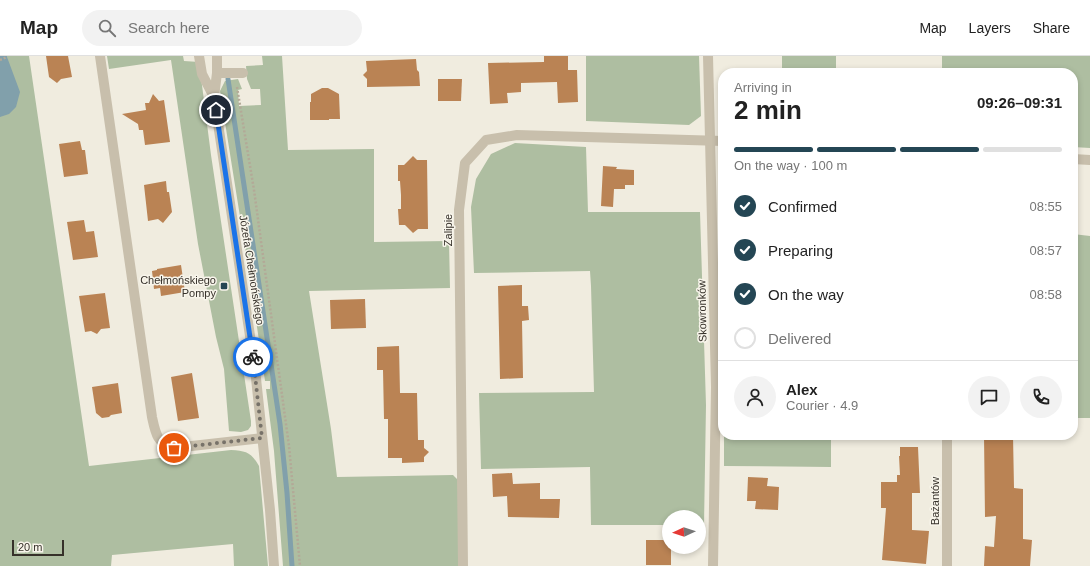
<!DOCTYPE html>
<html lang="en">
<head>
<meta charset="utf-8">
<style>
	:root { --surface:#fff; --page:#f2f2f2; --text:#222; --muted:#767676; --line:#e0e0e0; --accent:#244654 }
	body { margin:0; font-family:Helvetica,sans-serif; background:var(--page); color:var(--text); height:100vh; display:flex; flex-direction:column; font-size:15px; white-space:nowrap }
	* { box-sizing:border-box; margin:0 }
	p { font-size:13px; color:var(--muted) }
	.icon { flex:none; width:22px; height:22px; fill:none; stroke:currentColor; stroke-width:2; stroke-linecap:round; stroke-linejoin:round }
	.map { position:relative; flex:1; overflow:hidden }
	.side { position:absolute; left:718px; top:12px; width:360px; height:372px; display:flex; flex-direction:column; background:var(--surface); border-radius:16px; box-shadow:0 2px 6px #0003 }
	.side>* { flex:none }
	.needle { width:26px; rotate:267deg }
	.controls { position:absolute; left:662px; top:454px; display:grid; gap:8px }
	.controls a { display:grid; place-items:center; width:44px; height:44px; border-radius:50%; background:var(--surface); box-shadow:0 2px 6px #0003; font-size:20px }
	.scale { position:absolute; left:12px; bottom:10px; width:52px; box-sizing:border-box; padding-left:4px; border:2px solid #36312a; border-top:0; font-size:11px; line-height:14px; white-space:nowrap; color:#36312a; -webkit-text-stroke:3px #f8f5eb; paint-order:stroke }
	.pin { position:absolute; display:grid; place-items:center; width:34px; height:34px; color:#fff; margin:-17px; border:2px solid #fff; border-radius:50%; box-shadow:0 1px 4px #0007 }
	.courier { position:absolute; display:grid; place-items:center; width:40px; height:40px; margin:-20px; border:3px solid #1a73e8; border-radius:50%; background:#fff; color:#222; box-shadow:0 1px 5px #0007 }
	.overview em { font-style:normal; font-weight:700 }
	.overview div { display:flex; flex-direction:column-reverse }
	.overview { display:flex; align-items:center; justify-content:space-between; height:68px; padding:0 16px }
	h1 { font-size:26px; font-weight:700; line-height:30px }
	.bar { display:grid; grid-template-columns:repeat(4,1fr); gap:6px 4px; align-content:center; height:48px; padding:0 16px }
	.bar i { height:5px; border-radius:3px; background:var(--line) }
	.bar .current { background:var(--accent) }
	.bar p { grid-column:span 4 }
	.line { display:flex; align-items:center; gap:10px; padding:0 16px; border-top:1px solid var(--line) }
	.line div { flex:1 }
	.round { display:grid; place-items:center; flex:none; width:42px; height:42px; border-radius:21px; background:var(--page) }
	ol { padding:0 16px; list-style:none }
	li { display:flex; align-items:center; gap:12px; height:44px }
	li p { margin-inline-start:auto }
	li .icon { padding:4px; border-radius:50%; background:var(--accent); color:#fff; stroke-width:4 }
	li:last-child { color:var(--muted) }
	li i { width:22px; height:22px; border:2px solid var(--line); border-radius:50% }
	header { display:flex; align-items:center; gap:24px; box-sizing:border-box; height:56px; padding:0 20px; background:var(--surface); border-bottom:1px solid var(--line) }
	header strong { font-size:19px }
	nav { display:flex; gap:22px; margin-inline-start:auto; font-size:14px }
	.search { width:280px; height:36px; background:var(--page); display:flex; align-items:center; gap:10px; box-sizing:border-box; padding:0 14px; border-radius:22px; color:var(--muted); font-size:15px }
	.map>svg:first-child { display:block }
	.green { fill:#aebea1 }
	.water { fill:#81a0ab }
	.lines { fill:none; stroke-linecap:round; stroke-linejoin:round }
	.stream { stroke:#81a0ab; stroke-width:5 }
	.building { fill:#ba8354 }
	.path { stroke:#b3a997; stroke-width:2.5; stroke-dasharray:2 2; stroke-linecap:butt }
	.minor { stroke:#c8bfac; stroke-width:10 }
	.done { stroke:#777269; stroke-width:4; stroke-dasharray:0 7.2 }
	.route { stroke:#1a73e8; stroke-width:5 }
	.poi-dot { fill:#244654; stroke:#f8f5eb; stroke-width:1.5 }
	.labels { text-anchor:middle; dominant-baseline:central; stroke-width:3; stroke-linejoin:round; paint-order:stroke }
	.street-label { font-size:11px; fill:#36312a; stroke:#f8f5eb }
	.poi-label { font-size:11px; fill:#36312a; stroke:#f8f5eb; text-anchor:end }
</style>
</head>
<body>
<header>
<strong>Map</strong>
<div class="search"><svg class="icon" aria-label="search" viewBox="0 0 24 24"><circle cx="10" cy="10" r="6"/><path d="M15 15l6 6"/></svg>Search here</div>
<nav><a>Map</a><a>Layers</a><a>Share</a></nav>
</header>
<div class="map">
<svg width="1090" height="510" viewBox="0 0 1090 510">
	<rect width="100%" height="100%" fill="#f0ecdf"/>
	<g class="green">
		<path d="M0,0H29L89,410L231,394C246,395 251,396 259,410L268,510H234L233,488L112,499L111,510H0Z"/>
		<path d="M107,0H183L184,5L199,6L211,99L251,365V370L248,374L241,376L229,375L224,313L216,281L198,188L171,4L109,13Z"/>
		<path d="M262,0H282L288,94L374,93V186L449,185L450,232L309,235L331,373L337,421L453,419L460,426L459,510H283L274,395L266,333H270V325H265L249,217L220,35L225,25L238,23L242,33L238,34L239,50L261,49L260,33H251L247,23L246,10L263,9Z"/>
		<path d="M586,0H699L701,60L689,69L586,65Z"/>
		<rect x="782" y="0" width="54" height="17"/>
		<path d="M942,0H1090V92L1073,91V17H942Z"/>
		<path d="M515,87L586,91L588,156H700L706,349L704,469H699V461H669V469H591L590,411L481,413L479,337L594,336L591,230L590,215L474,217L471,151L476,123L491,98Z"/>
		<path d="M1073,178L1090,180V362H1073Z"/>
		<path d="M724,379H831V411L724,410Z"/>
	</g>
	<path class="water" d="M0,0H7V1L20,36L16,51L9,58L0,61Z"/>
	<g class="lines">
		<path class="stream" d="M228,23L280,368L287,437L292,510"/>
	</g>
	<g class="building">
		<path d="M46,0H68L72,21L61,23L57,27L49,21Z"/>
		<path d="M544,0H568V14H577L578,46L558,47L557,26L521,27V36L507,37L508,47L490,48L488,7L544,6Z"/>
		<path d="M416,3L417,14L419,16L420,30L367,31V23L363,19L367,15L366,5Z"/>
		<path d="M438,23H462L461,45H438Z"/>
		<path d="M322,32H328L339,38L340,63H329V64H310V46H311V38Z"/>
		<path d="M153,38L159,45L164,44L170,86L145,89L143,74H139L138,68L122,58L146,54L145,47H149Z"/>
		<path d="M80,85L82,94H85L88,118L64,121L59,88Z"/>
		<path d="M413,100L417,104H427L428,173H418L413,177L405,169H399L398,153H401V139L400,125H398V109H404Z"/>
		<path d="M603,110L617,111L616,113L634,114V129H625V133H614L613,151L601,150Z"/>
		<path d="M166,125L167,136H169L172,156L163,167L158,163L148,165L144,129Z"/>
		<path d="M84,164L86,176L94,175L98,201L73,204L67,166Z"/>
		<path d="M181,209L185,236L161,240L160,232L154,233L152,215L157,214V213Z"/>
		<path d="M522,229V250H528L529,264L522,265L523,322L500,323L498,230Z"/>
		<path d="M105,237L110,272L101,273L97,278L91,275L85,276L79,240Z"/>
		<path d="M365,243L366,272L331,273L330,244Z"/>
		<path d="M399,290L400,337H417L418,384H424V392L429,396L424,401V406L402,407V402H388V363H384L383,314H377V291Z"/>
		<path d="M192,317L199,362L178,365L171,321Z"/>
		<path d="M118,327L122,357L111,359L109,361L102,362L96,357L92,331Z"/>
		<path d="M984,379H1013L1014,432L1023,433V483L1032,484L1030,510H984L985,490L994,491L996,460L985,461Z"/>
		<path d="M900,391H918L920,437H912V474L929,475L926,508L882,504L886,452H881V426H897V419H900L899,400H900Z"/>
		<path d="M512,417L513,428L540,427V443H560L559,462L508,461L507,440L493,441L492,418Z"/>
		<path d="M748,421L768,422L767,430L779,431L778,454L755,453L756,445H747Z"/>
		<path d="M646,484H669V491H671V509H646Z"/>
	</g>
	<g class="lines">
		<g class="path">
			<path d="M0,4L7,1"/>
			<path d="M237,31L254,134L289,390L300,510"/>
		</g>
		<g class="minor">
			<path d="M100,0L152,361C155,375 157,389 174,392L262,382"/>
			<path d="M199,0L202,18L214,41"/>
			<path d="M217,0V17L214,41L255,313L270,454L274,510"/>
			<path d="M708,0L716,331L713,510"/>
			<path d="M217,17H243"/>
			<path d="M1073,103L1090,104"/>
			<path d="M947,379V510"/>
			<path d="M463,510L459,154L465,107L486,84L517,79L723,85"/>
		</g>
	</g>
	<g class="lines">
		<path class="done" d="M174,392L262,382L253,301"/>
		<path class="route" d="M216,54L253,301"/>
	</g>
	<rect class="poi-dot" x="220" y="226" width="8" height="8" rx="2"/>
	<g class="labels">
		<g class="street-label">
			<text transform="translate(448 174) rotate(-90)">Zalipie</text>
			<text transform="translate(252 214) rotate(81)">Józefa Chełmońskiego</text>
			<text transform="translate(702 255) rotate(-91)">Skowronków</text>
			<text transform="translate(935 445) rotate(-90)">Bażantów</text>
		</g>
		<g class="poi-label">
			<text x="216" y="224">Chełmońskiego<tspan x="216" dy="13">Pompy</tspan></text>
		</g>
	</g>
</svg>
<div class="controls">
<a><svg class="needle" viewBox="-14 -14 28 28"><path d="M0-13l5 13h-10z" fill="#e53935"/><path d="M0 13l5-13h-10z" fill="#767676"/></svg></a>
</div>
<div class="scale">20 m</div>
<div class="pin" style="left:174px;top:392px;background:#ea580c"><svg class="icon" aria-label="bag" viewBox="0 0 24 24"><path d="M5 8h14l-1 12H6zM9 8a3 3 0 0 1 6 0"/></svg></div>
<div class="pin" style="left:216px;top:54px;background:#1f2937"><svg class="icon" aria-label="home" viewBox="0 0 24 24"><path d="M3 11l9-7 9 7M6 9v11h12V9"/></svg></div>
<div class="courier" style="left:253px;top:301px"><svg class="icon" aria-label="bike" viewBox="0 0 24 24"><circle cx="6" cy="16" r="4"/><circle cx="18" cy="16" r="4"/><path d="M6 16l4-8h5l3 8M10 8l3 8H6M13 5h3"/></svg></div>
<section class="side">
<div class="overview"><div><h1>2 min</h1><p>Arriving in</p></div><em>09:26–09:31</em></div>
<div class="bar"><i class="current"></i><i class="current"></i><i class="current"></i><i></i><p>On the way · 100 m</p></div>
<ol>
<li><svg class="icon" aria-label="check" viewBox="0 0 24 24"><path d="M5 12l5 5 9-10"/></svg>Confirmed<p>08:55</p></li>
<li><svg class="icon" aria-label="check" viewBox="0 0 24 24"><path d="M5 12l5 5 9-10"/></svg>Preparing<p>08:57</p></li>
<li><svg class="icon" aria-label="check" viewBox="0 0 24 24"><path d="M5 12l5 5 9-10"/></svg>On the way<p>08:58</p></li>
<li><i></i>Delivered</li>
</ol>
<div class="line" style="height:72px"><a class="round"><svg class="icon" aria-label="person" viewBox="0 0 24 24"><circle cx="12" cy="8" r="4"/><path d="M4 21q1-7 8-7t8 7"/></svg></a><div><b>Alex</b><p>Courier · 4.9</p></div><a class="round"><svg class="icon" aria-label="chat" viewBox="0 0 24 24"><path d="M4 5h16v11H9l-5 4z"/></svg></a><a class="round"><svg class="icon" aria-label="phone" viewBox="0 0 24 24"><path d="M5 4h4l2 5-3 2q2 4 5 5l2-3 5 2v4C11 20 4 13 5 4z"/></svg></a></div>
</section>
</div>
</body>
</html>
